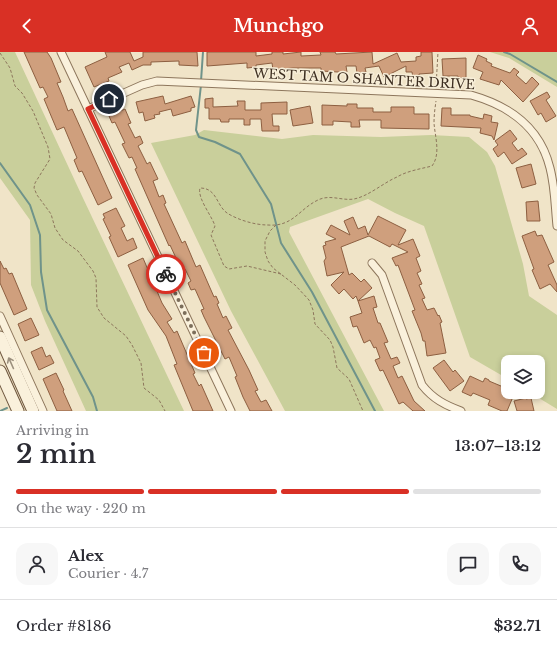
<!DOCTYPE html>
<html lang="en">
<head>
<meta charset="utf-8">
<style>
	:root { --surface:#fff; --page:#f7f7f7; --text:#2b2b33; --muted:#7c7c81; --line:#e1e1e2; --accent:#d93025 }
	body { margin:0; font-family:"Libre Baskerville",serif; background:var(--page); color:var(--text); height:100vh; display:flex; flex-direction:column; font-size:15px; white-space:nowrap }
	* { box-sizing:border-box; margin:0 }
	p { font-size:13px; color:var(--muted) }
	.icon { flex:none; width:22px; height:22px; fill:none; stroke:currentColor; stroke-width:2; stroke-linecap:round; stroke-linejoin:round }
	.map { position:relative; height:359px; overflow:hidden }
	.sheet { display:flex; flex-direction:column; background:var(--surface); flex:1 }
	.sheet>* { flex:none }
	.tools { position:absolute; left:501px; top:303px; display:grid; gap:8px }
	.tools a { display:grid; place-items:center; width:44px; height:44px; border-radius:8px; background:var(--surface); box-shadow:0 2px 6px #0003; font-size:20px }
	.pin { position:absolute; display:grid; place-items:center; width:34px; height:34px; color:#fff; margin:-17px; border:2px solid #fff; border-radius:50%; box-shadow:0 1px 4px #0007 }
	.courier { position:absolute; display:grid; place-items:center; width:40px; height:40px; margin:-20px; border:3px solid #d93025; border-radius:50%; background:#fff; color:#222; box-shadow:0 1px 5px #0007 }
	.head em { font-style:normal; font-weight:600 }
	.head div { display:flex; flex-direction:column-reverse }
	.head { display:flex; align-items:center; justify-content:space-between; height:68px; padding:0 16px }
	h1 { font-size:26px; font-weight:600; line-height:30px }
	.bar { display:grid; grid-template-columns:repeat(4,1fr); gap:6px 4px; align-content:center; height:48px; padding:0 16px }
	.bar i { height:5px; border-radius:3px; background:var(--line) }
	.bar .active { background:var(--accent) }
	.bar p { grid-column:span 4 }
	.line { display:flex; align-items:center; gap:10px; padding:0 16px; border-top:1px solid var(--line) }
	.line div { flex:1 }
	.round { display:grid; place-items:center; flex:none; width:42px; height:42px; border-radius:12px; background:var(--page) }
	header { display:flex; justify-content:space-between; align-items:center; height:52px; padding:0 16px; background:var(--accent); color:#fff; font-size:18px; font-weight:600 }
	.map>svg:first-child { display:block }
	.green { fill:#c9cf9b }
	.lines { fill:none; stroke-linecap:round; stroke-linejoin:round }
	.stream { stroke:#6f938a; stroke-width:2 }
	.building { fill:#cf9f7d; stroke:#8d5f41 }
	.street-casing { stroke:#8d765c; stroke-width:9 }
	.secondary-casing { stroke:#6f573f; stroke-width:13 }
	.path { stroke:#8d765c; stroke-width:1; stroke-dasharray:3 2; stroke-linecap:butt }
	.street { stroke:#faf1dc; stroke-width:7 }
	.secondary { stroke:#faf1dc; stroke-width:11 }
	.oneway { stroke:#9c907e }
	.done { stroke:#7c6e5b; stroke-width:4; stroke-dasharray:0 7.2 }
	.route { stroke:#d93025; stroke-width:5 }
	.labels { text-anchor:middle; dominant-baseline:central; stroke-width:3; stroke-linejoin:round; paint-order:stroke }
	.street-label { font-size:13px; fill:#3d2e20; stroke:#f7eed8 }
</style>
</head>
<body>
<header><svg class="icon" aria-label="back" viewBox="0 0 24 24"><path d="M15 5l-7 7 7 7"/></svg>Munchgo<svg class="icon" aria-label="person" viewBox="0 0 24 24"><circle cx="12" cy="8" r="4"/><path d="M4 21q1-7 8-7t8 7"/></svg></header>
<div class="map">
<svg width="557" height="359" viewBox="0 0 557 359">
	<rect width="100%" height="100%" fill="#f0e4c8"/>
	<g class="green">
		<path d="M0,0H15L82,144L184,359H86L45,269L31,233L30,168L0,126Z"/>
		<path d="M490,0H557V35L509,6Z"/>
		<path d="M204,78L282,87L313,83L381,85L431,83L469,85L487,100L495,114L523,212L529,244L557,263V357L529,340H538V310H508V327L470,305L424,174L395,161L368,147L290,175L289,180L384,359H285L231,259L151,91L195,83Z"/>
	</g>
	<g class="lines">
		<g class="stream">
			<path d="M504,0L510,2L557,30"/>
			<path d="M201,29L203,0"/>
			<path d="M201,33L196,78L199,85L215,90L240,102L271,152L281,191L312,240L375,359"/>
			<path d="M0,111L30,153L40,183L41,220L47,258L93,345L97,359"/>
			<path d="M0,359L7,356"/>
		</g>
	</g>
	<g class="building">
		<path d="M24,0H47L51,6L61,30L57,31L63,45L68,59L72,57L112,146L98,153L82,119L79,120L74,108L77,106L64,75L57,78L44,47L48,45L43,35L40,36Z"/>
		<path d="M105,0H130L134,9L143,5V0H197L198,14L179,13V9L151,10V13H143L132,18L129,11L119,15L122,20L108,26L109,29L94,35L85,15L107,5Z"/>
		<path d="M207,0H256V4L272,2V0H283V2L301,0V4L321,3L320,0H335L336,2L372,0L373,12L397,1L401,10L416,9V5L421,4V0H432L433,21L419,22V26H413L412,20H406V14L384,25L379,14L365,16L366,20L357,21L356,14H346L347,20H338L321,19V16H293L273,18L272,11L256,13V15L247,16V11L207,14Z"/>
		<path d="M478,3L487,7L486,9L492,12L491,14L510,21L514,16L519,20L516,23L526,32L532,25L539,32L523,50L501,28L499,33L480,27L483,20L473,16Z"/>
		<path d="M466,6V26H458V24H443L442,7Z"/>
		<path d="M547,40L550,45L546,48L556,64L546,70L541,61L538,63L530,49Z"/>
		<path d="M163,44L165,52L191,44L195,55L191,56V59L173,64L171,57L159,60L160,62L154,63L155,66L145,69L143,60L139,61L136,50Z"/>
		<path d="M213,46V55L238,54L237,49H245V58H261V51L287,50V62H272L273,74H279V79H262L261,67H250V73H244V67H229V70H221L220,67H209V56H205V47Z"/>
		<path d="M347,52H357V56H373V60H391V55H414V62H429V77L381,76V68H359L360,75H351V70L333,69V73H322V53L347,54Z"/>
		<path d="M310,54L313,71L293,74L290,58Z"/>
		<path d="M442,56H451V63H470V64L483,67L484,62L492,64L491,70L498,71L494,88L492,84L480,81L481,76L441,74Z"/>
		<path d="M125,57L131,71L128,72L135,86L140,84L143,91L138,94L147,112L150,110L158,127L153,129L159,145L163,143L166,151L164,152L182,191L185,189L196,215L200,213L214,245L216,244L219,251L217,252L223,266L226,264L232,276L228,278L249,318L258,338L255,339L261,350L266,348L272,359H250L243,345L235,325L237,324L229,305L225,307L204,265L201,258L204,257L195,237L191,238L188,231L191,229L185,217L182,219L170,193L169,194L135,117L137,116L132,105L129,106L122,92L125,91L115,70L112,71L109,64Z"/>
		<path d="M510,78L517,87L512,91L518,99L522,96L527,102L512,112L504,100L498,105L493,97L498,93L495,89Z"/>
		<path d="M531,112L536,132L522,136L516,116Z"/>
		<path d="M538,149L540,169H527L526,150Z"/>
		<path d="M116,156L125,174L121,176L127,189L133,186L137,196L118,205L109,185L111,184L103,167L105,166L103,162Z"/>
		<path d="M378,164L406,178L398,193L413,187L420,204L416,206L421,219L417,221L422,232L419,233L425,246L422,247L427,258L434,256L438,264L439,263L442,270L440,271L446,301L427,304L425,289H423L421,281L412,259L415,258L398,213L396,214L392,206L408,200L392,192L390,195L369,184L341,195L349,223L352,221L361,230L364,227L372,236L358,249L356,244L353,247L344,237L339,242L331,233L344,220L327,224L324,209L326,206L323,194L326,193L325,190L336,187L326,182L331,173L350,183L344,169L353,165L358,177L365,174L368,183Z"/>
		<path d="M535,179L537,184L542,183L554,210L548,213L557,233V240L550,232L540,237L532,218L534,217L522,184Z"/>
		<path d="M143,206L162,251L172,267L167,270L174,281L177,279L195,321L193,322L199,334L201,332L213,359H193L174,313L177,312L166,284L148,258L128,213Z"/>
		<path d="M0,209L4,217L6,216L9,222L12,221L27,257L14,263L0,231Z"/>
		<path d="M374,244L377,255L373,256L378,271H380L388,290L384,291L391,307L397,305L400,311L393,314L398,326L402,324L414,349L425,359H413L403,350L399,352L383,318L380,319L375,308L380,306L376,295L374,296L370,288L364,291L357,274L353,275L350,265L362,261L358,249Z"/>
		<path d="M31,266L39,283L25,289L18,272Z"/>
		<path d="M42,295L46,305L50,303L54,311L39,318L31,300Z"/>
		<path d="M444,308L453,320L455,318L464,329L450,339L433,316Z"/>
		<path d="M56,321L64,338L63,339L72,359H57L43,327Z"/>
		<path d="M470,324L483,330L485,326L489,328V329L508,337V340H515L507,359H502L488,353L490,348L473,341L471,344L462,340Z"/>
		<path d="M526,346V347L531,346L534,359H517L514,349Z"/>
	</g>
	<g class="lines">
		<g class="street-casing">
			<g id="street">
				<path d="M61,0L231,359"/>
				<path d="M88,57L142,33L157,29L471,43C510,54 540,75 550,116C555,135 555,155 557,174"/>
				<path d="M372,211L382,223L422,333C433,347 445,353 461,359"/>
				<path d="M0,264L43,359"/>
			</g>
		</g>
		<g class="secondary-casing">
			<g id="secondary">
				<path d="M0,285L33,359"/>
				<path d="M0,319L18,359"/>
			</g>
		</g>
		<g class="path">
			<path d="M0,1L10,16L15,34L22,41L33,59L48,95L50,107L35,131L34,136L37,143L51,162L55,176L63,188L78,199L93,219L96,226L97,255L104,266L126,284L132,293L141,311L144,336L159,348L165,359"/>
			<path d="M436,35L438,0"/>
			<path d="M276,173L270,179L265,189V200L268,209L273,216L295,233L309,248L313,258L315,272L330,288L333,295L337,316L349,327L363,359"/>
			<path d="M281,222L247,214L229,217L224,214L211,183L215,174C212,164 197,146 200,136C217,136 216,153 227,161C238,168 255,173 268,173C293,175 299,157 318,148C330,142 342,149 354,147C369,144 383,131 397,125C407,119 420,117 432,114C441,102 435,85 434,71C434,63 435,56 436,49"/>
		</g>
		<use href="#street" class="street"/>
		<use href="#secondary" class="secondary"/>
	</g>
	<defs><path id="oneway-shaft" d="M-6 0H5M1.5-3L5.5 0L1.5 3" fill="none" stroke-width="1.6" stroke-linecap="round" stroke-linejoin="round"/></defs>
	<use class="oneway" href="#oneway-shaft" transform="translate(11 311) rotate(-114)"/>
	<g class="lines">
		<path class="done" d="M166,222L204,301"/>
		<path class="route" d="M109,47L88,57L166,222"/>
	</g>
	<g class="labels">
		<g class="street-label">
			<text transform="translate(364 27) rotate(3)">WEST TAM O SHANTER DRIVE</text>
		</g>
	</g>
</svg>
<div class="tools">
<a><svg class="icon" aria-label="layers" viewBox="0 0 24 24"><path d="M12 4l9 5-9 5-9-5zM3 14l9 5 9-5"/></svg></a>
</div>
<div class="pin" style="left:204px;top:301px;background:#ea580c"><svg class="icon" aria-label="bag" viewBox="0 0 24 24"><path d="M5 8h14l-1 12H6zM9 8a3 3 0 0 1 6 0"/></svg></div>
<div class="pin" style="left:109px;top:47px;background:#1f2937"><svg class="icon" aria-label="home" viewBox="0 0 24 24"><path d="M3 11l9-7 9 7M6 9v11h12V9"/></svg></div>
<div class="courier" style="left:166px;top:222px"><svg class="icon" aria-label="bike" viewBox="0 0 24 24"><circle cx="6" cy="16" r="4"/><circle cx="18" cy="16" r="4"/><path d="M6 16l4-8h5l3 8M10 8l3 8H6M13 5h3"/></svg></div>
</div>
<section class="sheet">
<div class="head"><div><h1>2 min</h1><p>Arriving in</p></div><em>13:07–13:12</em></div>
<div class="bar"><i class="active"></i><i class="active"></i><i class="active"></i><i></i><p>On the way · 220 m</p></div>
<div class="line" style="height:72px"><a class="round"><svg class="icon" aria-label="person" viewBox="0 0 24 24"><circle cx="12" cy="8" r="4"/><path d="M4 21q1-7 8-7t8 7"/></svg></a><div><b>Alex</b><p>Courier · 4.7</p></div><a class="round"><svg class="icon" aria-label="chat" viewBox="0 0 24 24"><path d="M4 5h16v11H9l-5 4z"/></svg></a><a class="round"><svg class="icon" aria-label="phone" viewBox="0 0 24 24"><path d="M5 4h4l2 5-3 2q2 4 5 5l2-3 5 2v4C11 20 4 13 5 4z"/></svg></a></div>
<div class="line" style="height:52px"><div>Order #8186</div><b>$32.71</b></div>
</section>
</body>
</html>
